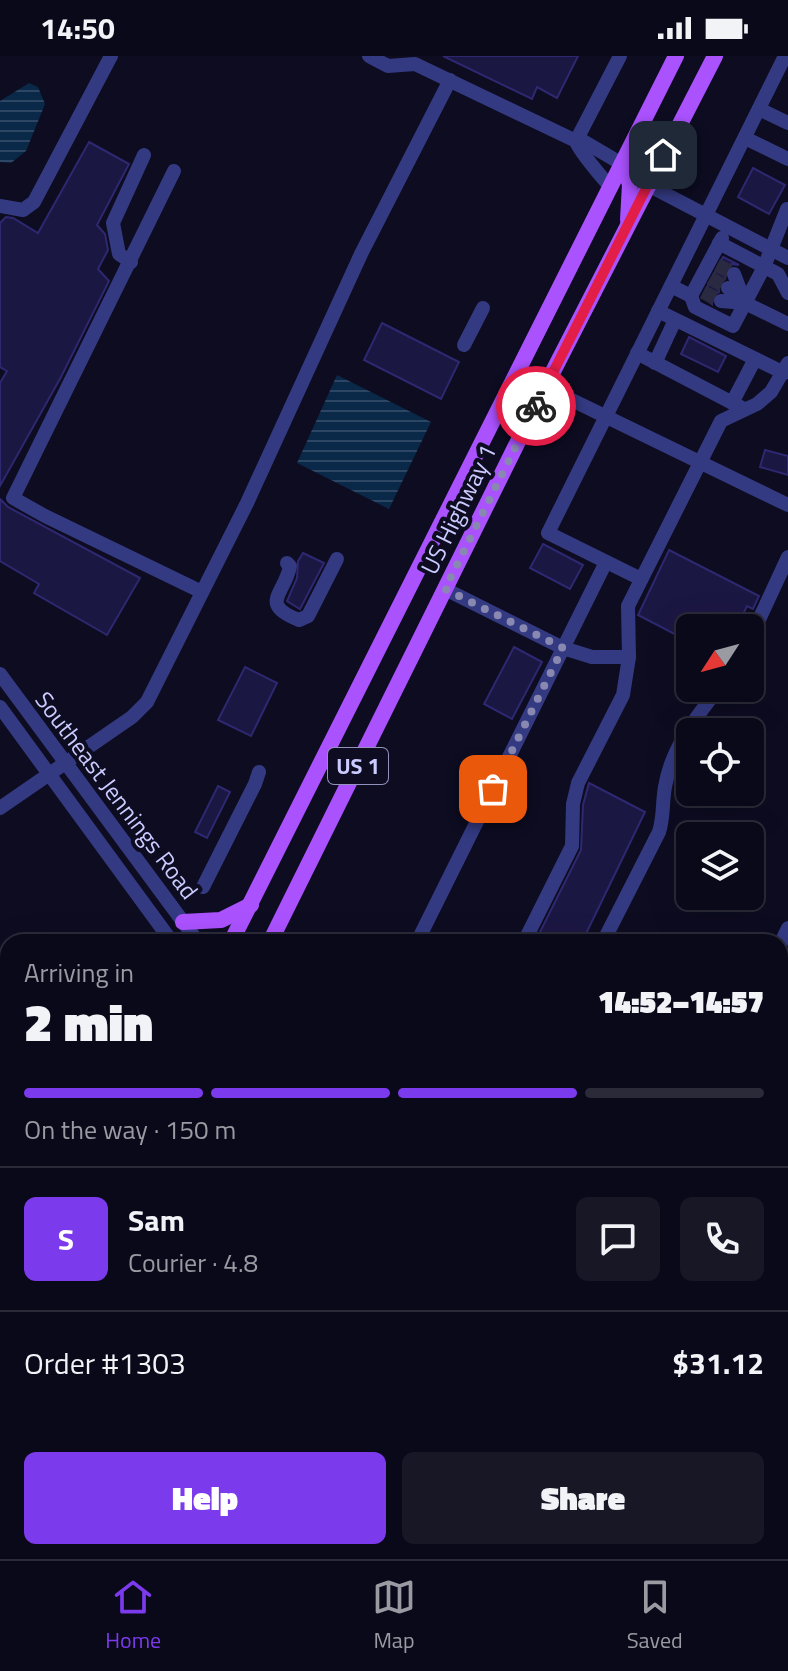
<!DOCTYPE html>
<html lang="en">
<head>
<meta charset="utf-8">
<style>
	:root { --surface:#0a0919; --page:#181726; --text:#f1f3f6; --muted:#999aa2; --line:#2a2a38; --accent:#7c3aed }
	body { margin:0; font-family:"Titillium Web",sans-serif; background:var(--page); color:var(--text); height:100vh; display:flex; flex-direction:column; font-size:30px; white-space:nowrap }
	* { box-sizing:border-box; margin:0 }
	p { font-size:26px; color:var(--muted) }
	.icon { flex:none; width:44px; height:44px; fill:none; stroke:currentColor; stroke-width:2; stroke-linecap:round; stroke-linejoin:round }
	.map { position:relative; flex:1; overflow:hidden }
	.panel { position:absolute; left:0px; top:878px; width:788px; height:626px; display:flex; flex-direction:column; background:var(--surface); border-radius:24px 24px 0 0; box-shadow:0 8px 32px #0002,0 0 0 2px var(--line) }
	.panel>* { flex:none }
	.needle { width:52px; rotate:234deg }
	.tools { position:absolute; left:676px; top:558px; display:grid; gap:16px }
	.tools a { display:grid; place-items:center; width:88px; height:88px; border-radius:12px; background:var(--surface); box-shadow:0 8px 32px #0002,0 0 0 2px var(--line); font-size:40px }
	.pin { position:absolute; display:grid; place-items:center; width:68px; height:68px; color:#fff; margin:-34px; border-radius:16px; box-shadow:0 4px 12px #0006 }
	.courier { position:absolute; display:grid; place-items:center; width:80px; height:80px; margin:-40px; border:6px solid #e11d48; border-radius:50%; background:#fff; color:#222; box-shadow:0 2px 10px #0007 }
	.overview em { font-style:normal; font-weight:800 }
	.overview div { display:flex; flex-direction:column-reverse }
	.overview { display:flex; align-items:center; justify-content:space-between; height:136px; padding:0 24px }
	h1 { font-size:52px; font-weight:800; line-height:60px }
	.bar { display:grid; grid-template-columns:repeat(4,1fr); gap:12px 8px; align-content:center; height:96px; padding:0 24px }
	.bar i { height:10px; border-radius:6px; background:var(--line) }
	.bar .selected { background:var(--accent) }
	.bar p { grid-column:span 4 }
	.line { display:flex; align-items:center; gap:20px; padding:0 24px; border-top:2px solid var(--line) }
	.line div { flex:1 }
	.round { display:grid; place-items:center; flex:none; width:84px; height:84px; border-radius:12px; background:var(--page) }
	.primary-button { display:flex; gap:16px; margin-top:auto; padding:16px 24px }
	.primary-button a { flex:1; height:92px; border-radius:12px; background:var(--accent); color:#fff; font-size:32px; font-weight:800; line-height:92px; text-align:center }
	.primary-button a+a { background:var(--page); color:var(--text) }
	.status { display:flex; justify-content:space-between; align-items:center; height:56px; padding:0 40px; background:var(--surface); direction:ltr }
	.status svg { height:22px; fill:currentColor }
	.menu { display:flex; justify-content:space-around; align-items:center; height:112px; border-top:2px solid var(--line); background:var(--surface); font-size:22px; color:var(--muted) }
	.menu a { display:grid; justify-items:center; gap:4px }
	.menu .selected { color:var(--accent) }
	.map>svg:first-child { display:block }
	.water { fill:url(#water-rules) }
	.building { fill:#1b1743; stroke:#2e2870; stroke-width:2 }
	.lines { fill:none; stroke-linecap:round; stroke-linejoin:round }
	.minor-tunnel { stroke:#2a2942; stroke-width:14; stroke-dasharray:14 7; stroke-linecap:butt }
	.path { stroke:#27b79e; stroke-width:2; stroke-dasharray:4 6; stroke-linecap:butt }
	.minor { stroke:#343a82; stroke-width:14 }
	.major { stroke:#ab52ff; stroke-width:16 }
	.done { stroke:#8888b1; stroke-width:8; stroke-dasharray:0 14.4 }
	.route { stroke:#e11d48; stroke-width:10 }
	.labels { text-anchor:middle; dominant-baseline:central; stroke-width:8; stroke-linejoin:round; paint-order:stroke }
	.shield { fill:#0d0c21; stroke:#9292bc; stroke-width:2 }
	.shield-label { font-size:22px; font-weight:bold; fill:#cbcbff }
	.street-label { font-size:24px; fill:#cbcbff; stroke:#0d0c21 }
</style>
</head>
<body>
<div class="status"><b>14:50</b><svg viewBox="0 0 49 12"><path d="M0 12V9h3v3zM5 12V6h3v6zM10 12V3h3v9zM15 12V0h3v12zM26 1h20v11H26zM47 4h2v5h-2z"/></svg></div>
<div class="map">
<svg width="788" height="1503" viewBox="0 0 788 1503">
	<defs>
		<pattern id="water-rules" width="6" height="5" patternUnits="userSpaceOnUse" patternTransform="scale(2)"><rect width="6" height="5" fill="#0a2847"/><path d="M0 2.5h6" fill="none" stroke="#2c4663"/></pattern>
	</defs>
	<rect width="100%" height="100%" fill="#0d0c21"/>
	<g class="water">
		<path d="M29,27L38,31L45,48L26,95L11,107L0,106V45Z"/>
		<path d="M337,319L431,366L389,453L297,407Z"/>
	</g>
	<g class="building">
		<path d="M443,0H578L557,42L537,31L532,43Z"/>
		<path d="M89,86L129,108L97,169L105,178L108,194L98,213L109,225L61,321L0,430V327L7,315L0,311V167L6,161L13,162L38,177Z"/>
		<path d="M753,112L785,129L769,158L738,141Z"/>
		<path d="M723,201L739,209L731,208L726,212L725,223L718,229L719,236L712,240V248L702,241Z"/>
		<path d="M382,267L459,306L441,343L364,304Z"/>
		<path d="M689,281L726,300L718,316L681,298Z"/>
		<path d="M765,394L788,400V419L760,411Z"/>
		<path d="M0,443L8,451L140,522L107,579L34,537L39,528L0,505Z"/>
		<path d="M543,488L583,509L570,533L530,512Z"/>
		<path d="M669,494L759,540L753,553L747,550L736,572H690V586L638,559Z"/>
		<path d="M303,497L324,507L300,553L287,545L297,522L298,505Z"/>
		<path d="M514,591L542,606L512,663L484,648Z"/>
		<path d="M245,611L277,627L251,680L218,664Z"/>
		<path d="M589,727L645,756L582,886H535L581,794L583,749Z"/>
		<path d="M218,730L230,736L207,782L195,776Z"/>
	</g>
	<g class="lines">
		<g class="minor-tunnel">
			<path d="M717,209L734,218"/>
			<path d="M710,222L728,232"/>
			<path d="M703,236L721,245"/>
		</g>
		<path class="path" d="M144,788L148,793"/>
		<g class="minor">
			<path d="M369,0L388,10L415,8L576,85H583L622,108"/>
			<path d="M759,53L788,67"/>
			<path d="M745,82L788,103"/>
			<path d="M174,115L13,442L45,460L202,536"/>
			<path d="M648,129L788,202"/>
			<path d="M610,130C602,122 578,93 576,85L620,0"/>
			<path d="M0,150L23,154L34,146L111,0"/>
			<path d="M719,187L778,218L788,237"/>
			<path d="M131,206L119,198L113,167L144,99"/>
			<path d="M734,218L745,247L788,268"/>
			<path d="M671,230L691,240L695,251L733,270L764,211L787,153"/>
			<path d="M691,240L722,182"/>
			<path d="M721,245L745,247L728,232"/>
			<path d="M658,255L784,317"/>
			<path d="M464,289L483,252"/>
			<path d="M637,297L744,353"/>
			<path d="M655,307L675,264"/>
			<path d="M545,331L788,449"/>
			<path d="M732,347L755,303"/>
			<path d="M287,507L290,510C285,538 258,548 299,564L308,560L337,503"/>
			<path d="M641,523L548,477L785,0"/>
			<path d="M445,533L563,592L592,601H629"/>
			<path d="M750,583L788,501"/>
			<path d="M0,618L198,886"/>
			<path d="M0,651L172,886"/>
			<path d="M0,752L132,661L147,646L247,447L361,198L450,24"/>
			<path d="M203,831L255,728L259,716"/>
			<path d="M417,886L606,506"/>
			<path d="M524,886L572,790L573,748L578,727L623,639L629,601L628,550L721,365L757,348L771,336L788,307"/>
			<path d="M603,886L659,776C664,761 662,747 665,731C671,693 695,662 719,632"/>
			<path d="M780,889L788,872"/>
			<path d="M780,953L788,956"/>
			<path d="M0,1258L8,1243"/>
			<path d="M780,1318L788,1312"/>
			<path d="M0,1450L8,1455"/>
			<path d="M85,1496L95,1501L109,1499"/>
			<path d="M339,1496L353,1503"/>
			<path d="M625,1496L631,1503"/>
			<path d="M231,1503L235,1496"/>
			<path d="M420,1503L424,1496"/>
		</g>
		<g class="major">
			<path d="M643,73L640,105L650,124"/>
			<path d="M622,108L630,128L628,164"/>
			<path d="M183,866L221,864L251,849"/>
			<path d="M231,886L676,0"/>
			<path d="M270,886L545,331L715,0"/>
			<path d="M0,1353L8,1337"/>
			<path d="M0,1428L8,1412"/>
		</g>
	</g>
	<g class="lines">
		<path class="done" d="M493,733L563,592L445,533L536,350"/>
		<path class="route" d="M536,350L663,99"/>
	</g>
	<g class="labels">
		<rect class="shield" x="328" y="692" width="60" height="36" rx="6"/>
		<g class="shield-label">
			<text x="358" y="710">US 1</text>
		</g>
		<g class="street-label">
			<text transform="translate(458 453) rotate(-64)">US Highway 1</text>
			<text transform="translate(117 739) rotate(53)">Southeast Jennings Road</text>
		</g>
	</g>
</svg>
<div class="tools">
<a><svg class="needle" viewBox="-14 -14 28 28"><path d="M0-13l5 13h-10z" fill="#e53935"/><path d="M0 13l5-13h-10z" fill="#999aa2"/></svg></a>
<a><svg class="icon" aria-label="locate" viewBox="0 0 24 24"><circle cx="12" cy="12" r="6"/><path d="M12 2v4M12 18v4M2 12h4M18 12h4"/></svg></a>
<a><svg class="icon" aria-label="layers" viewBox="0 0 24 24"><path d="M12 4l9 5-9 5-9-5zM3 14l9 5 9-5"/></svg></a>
</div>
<div class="pin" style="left:493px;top:733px;background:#ea580c"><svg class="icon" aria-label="bag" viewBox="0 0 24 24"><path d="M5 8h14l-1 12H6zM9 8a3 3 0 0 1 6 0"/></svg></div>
<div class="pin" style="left:663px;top:99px;background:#1f2937"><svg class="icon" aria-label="home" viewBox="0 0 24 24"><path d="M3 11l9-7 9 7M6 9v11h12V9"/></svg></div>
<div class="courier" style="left:536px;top:350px"><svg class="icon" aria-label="bike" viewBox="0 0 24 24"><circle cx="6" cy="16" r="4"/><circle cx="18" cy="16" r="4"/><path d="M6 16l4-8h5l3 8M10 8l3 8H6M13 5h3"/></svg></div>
<section class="panel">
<div class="overview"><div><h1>2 min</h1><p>Arriving in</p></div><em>14:52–14:57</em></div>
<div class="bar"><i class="selected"></i><i class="selected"></i><i class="selected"></i><i></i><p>On the way · 150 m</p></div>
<div class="line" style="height:144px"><b class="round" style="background:var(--accent);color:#fff">S</b><div><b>Sam</b><p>Courier · 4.8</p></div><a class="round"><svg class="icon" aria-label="chat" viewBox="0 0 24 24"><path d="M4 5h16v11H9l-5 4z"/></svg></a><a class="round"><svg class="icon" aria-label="phone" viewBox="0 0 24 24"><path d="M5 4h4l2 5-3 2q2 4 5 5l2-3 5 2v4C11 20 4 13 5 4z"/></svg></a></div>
<div class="line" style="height:104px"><div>Order #1303</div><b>$31.12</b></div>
<div class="primary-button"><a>Help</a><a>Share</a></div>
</section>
</div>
<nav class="menu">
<a class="selected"><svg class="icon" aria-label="home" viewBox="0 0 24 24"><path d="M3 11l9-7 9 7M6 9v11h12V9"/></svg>Home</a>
<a><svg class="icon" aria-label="map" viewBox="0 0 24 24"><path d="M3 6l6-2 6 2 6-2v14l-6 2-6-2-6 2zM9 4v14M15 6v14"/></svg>Map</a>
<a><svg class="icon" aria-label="saved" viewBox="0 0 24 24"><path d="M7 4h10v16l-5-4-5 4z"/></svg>Saved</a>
</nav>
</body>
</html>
